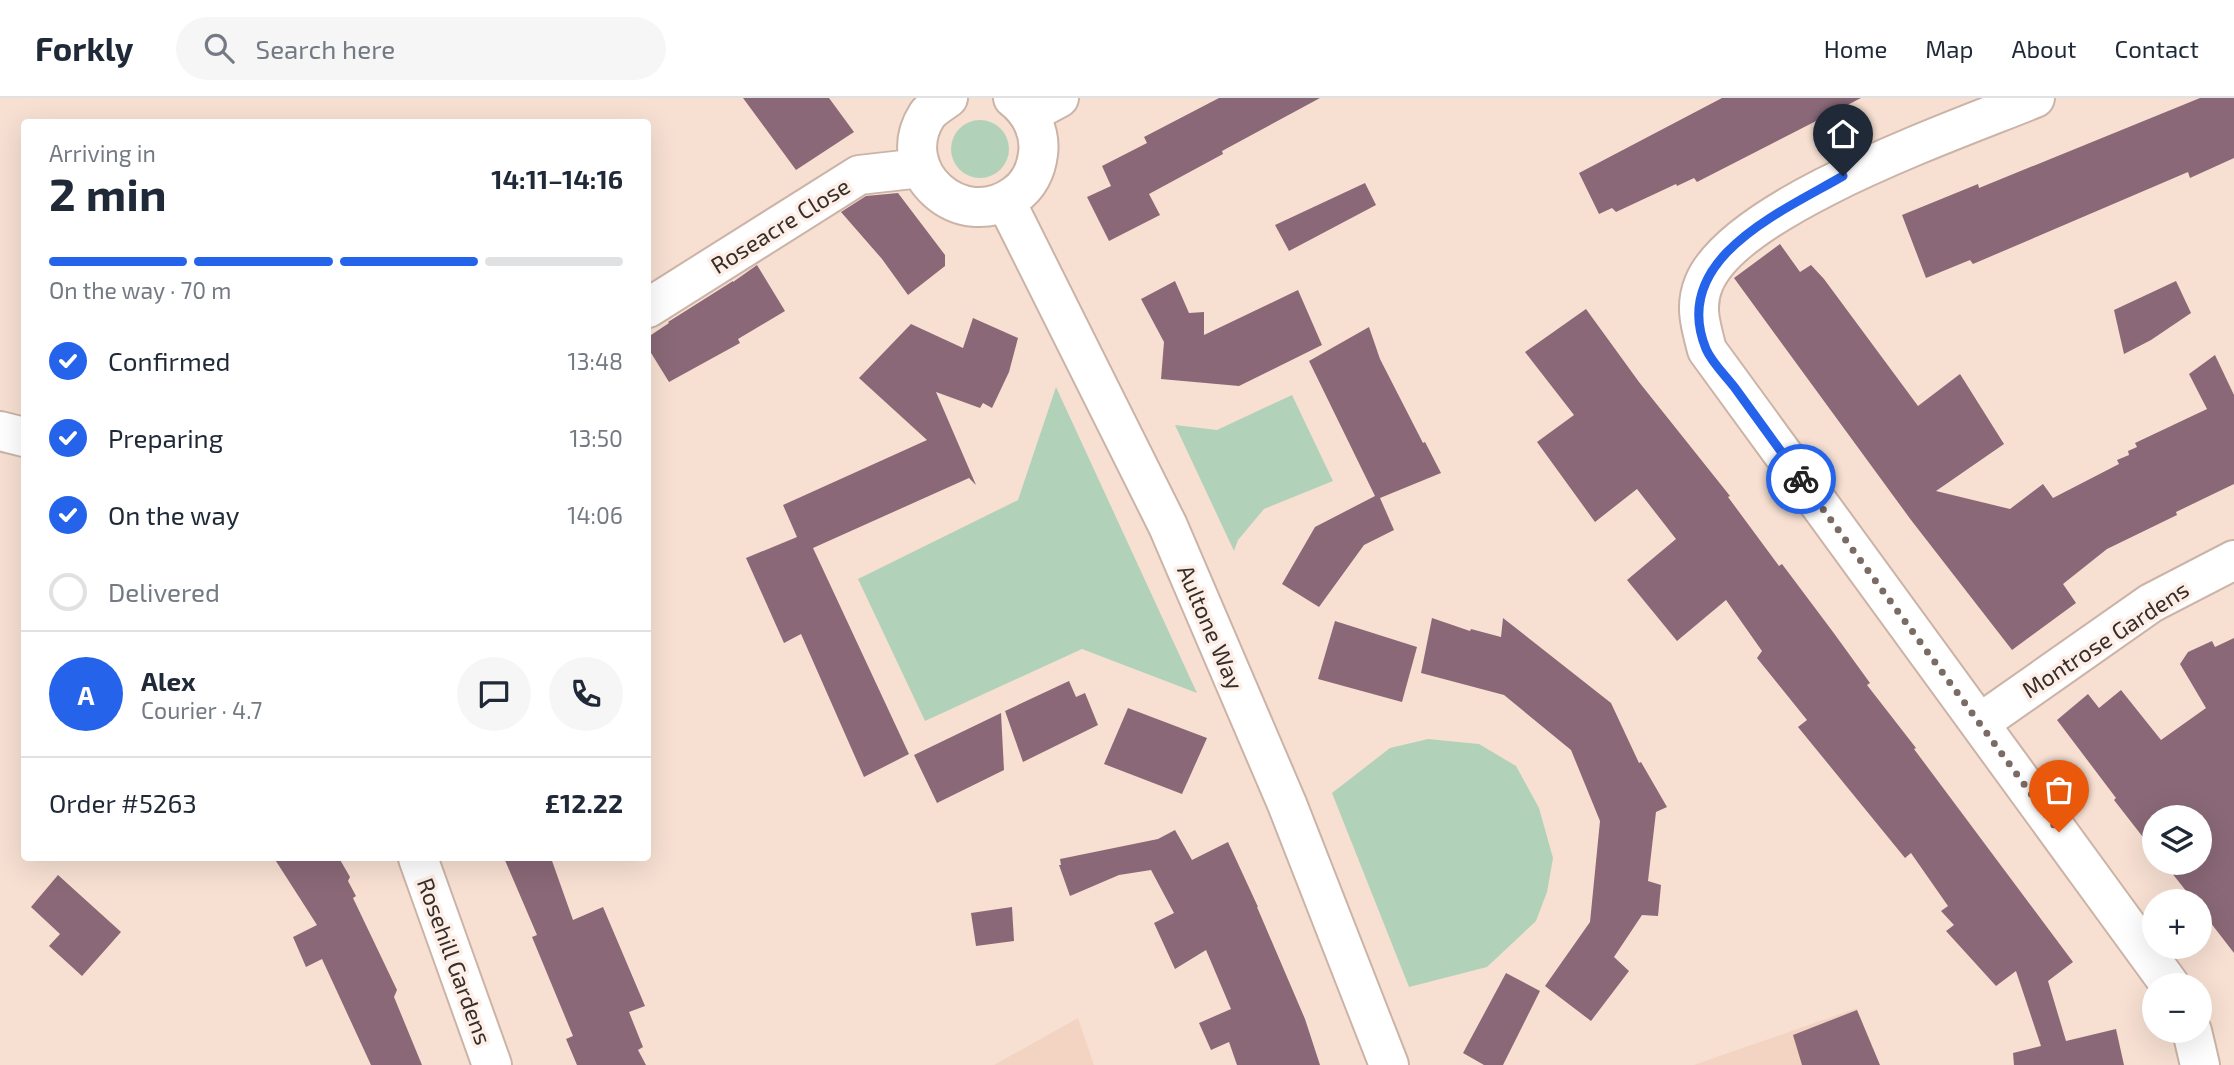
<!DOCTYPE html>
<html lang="en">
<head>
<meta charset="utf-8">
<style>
	:root { --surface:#fff; --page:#f6f6f7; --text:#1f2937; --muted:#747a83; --line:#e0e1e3; --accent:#2563eb }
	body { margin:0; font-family:"Exo 2",sans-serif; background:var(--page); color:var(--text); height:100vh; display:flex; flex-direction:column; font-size:26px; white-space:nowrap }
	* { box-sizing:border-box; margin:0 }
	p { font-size:23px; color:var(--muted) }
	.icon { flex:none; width:38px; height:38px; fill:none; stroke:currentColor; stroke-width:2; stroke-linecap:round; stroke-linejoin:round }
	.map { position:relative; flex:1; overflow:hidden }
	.panel { position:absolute; left:21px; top:21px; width:630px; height:742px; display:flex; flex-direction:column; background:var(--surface); border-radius:7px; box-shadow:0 7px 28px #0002 }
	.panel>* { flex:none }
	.fabs { position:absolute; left:2142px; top:707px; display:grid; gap:14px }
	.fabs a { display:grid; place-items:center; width:70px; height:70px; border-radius:50%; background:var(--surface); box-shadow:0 7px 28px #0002; font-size:35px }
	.pin { position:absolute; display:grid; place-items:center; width:60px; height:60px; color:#fff; margin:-72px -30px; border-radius:50% 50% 50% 0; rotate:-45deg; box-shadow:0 0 7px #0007 }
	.pin .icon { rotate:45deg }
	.courier { position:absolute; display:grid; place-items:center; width:70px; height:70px; margin:-35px; border:5px solid #2563eb; border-radius:50%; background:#fff; color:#222; box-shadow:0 2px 9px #0007 }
	.summary em { font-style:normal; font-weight:700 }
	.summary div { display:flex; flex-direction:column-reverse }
	.summary { display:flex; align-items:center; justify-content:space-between; height:119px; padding:0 28px }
	h1 { font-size:46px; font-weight:700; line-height:52px }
	.bar { display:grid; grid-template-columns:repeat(4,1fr); gap:10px 7px; align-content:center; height:84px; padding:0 28px }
	.bar i { height:9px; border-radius:5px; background:var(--line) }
	.bar .current { background:var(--accent) }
	.bar p { grid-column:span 4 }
	.line { display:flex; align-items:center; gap:18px; padding:0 28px; border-top:2px solid var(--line) }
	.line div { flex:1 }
	.round { display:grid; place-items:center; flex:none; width:74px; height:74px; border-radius:37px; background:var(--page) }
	ol { padding:0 28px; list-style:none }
	li { display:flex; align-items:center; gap:21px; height:77px }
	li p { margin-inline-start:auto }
	li .icon { padding:7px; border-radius:50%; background:var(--accent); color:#fff; stroke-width:4 }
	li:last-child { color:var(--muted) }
	li i { width:38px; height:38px; border:4px solid var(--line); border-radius:50% }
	header { display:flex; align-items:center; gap:42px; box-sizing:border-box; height:98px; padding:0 35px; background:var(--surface); border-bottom:2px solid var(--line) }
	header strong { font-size:33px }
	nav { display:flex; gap:38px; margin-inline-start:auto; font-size:24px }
	.search { width:490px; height:63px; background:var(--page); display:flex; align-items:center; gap:18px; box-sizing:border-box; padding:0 24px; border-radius:38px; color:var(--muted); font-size:26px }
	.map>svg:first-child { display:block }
	.built { fill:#f3d4c3 }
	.green { fill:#b2d1b9 }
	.building { fill:#8a6877 }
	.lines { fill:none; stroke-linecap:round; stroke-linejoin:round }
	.minor-casing { stroke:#cbb4a7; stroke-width:42 }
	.minor { stroke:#fff; stroke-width:38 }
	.done { stroke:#7a6c64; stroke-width:7; stroke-dasharray:0 12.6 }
	.route { stroke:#2563eb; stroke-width:9 }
	.labels { text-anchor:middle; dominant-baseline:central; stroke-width:7; stroke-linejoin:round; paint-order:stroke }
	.street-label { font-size:23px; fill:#372e29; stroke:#fdefe7 }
</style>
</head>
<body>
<header>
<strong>Forkly</strong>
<div class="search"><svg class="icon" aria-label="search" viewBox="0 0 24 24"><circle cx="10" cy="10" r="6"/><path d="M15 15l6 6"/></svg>Search here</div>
<nav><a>Home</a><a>Map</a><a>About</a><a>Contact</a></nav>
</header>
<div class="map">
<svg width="2234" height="967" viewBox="0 0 2234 967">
	<rect width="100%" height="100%" fill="#f7e0d2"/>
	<g class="built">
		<path d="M1857,910L1878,967H1694Z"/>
		<path d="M1078,920L1094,967H994Z"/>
	</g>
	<g class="green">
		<circle cx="980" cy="51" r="29"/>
		<path d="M1056,289L1197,595L1082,551L925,623L858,481L1018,402Z"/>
		<path d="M1292,297L1333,383L1264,411L1238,442L1234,453L1175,327L1217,332Z"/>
		<path d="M1428,641L1479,646L1516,668L1539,710L1553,760L1547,794L1536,823L1487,869L1409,889L1332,695L1390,650Z"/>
	</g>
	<g class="building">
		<path d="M743,0H829L854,34L796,72Z"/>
		<path d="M1219,0H1320L1222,53L1223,56L1149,96L1160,117L1109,143L1087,99L1111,88L1102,68L1147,45L1144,39Z"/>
		<path d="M1722,0H1861L1697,84L1694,80L1677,88L1676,86L1616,114L1612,110L1599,116L1579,75Z"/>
		<path d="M2200,0H2234V60L2190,80L2188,74L1973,166L1970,162L1926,180L1902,117L1978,86L1979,90Z"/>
		<path d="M1365,85L1376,107L1289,153L1275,127Z"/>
		<path d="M898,95L945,157V168L908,197L882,161L841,114L866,98Z"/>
		<path d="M1780,146L1800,174L1811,167L1824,181L1918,308L1960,276L2004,346L1936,393L2010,411L2043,386L2053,400L2119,366L2117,362L2129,357L2128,353L2137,349L2135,345L2207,311L2189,276L2215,257L2234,297V386L2176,414L2177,417L2107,451L2063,486L2076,505L2012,552L1911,422L1734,180Z"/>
		<path d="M757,167L785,213L738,241L740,245L669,284L648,250V239L669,225L668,224L733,183V184Z"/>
		<path d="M1175,183L1189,215L1204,214V237L1298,192L1322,247L1239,288L1161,281L1164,244L1141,201Z"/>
		<path d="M2176,183L2191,215L2151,242L2124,256L2114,212Z"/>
		<path d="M1586,211L1639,284L1730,398L1728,399L1779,468L1782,466L1833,534L1870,585L1867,587L1916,650L1914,651L2073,864L2048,883L2066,943L2116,931L2124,967H2014L2013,955L2041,948L2016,873L1996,888L1946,833L1954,827L1941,813L1948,808L1911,755L1905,760L1798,629L1807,622L1757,560L1762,553L1726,502L1677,543L1627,482L1676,441L1637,391L1595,424L1537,344L1574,317L1525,254Z"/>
		<path d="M973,220L1018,240L1009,274L992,310L983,305L980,310L936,294L976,387L969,380L813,450L909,656L864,679L801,536L784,545L746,460L797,439L783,407L927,342L859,280L911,226L963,250Z"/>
		<path d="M1369,229L1380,261L1423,345L1425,344L1441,375L1380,400L1394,432L1364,447L1319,509L1282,486L1315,429L1375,398L1309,263Z"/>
		<path d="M1432,520L1470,533L1471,531L1501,539L1503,520L1611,605L1639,665L1641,664L1667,709L1656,714L1648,783L1661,787L1658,818L1642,817L1614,859L1629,873L1591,923L1545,888L1590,824L1600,723L1571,652L1504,597L1421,575Z"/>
		<path d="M1335,523L1417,549L1402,604L1318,581Z"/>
		<path d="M2234,540V855L2200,811V803H2194L2164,765H2200V719H2154L2153,752L2114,702L2116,700L2057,622L2088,596L2099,610L2121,592L2161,642L2206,610L2180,566L2188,554L2212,543L2215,549Z"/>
		<path d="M1069,583L1076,599L1085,595L1098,627L1023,664L1005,613Z"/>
		<path d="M1128,610L1207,640L1182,696L1104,666Z"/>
		<path d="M1001,615L1004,672L937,705L914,657Z"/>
		<path d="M1175,732L1192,762L1228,744L1258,809H1257L1305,921L1320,967H1237L1229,944L1211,952L1199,925L1231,911L1206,852L1175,871L1154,825L1174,815L1151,772L1119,777L1070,798L1059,767H1061L1060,761L1158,741Z"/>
		<path d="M274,760H339L350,779L348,783L356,798L353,800L397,892L394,899L422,967H371L322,861L306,869L293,839L317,827Z"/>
		<path d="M504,760H551L573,822L603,809L645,908L629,914L643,949L638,952L646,967H577L566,941L573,938L532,839L537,837Z"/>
		<path d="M58,777L121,834L82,878L49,848L60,836L31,809Z"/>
		<path d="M1012,809L1014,843L976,848L971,815Z"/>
		<path d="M1506,875L1540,893L1503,967H1484L1463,955Z"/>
		<path d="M1857,912L1880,967H1802L1793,937Z"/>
	</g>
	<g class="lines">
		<g class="minor-casing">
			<g id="minor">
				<path d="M948,0C941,5 932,10 927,17C891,73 961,136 1015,97C1028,88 1036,73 1038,56C1041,34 1030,13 1013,0"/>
				<path d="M2035,0C1957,32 1736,108 1704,185C1694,209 1701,228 1707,252L2170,887"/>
				<path d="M1029,16L1059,0"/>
				<path d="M1006,104L1168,428L1287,706L1389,967"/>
				<path d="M648,210L859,77L921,70"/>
				<path d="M0,333L24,339"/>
				<path d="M1980,625L2151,505L2234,462"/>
				<path d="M418,760L492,967"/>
				<path d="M2192,933L2200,967"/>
			</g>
		</g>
		<use href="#minor" class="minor"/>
	</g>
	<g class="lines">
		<path class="done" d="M1801,381L2059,734"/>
		<path class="route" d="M1801,381C1779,351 1757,320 1735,290C1726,278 1712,265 1706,251C1669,161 1781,114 1843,78"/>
	</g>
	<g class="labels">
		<g class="street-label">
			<text transform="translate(780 127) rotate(-32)">Roseacre Close</text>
			<text transform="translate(1211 529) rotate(67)">Aultone Way</text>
			<text transform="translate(2105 541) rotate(-33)">Montrose Gardens</text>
			<text transform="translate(455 863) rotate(70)">Rosehill Gardens</text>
		</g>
	</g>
</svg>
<div class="fabs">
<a><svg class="icon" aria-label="layers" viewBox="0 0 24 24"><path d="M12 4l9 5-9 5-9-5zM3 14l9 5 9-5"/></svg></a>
<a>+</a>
<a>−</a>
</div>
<div class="pin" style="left:2059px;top:734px;background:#ea580c"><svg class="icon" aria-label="bag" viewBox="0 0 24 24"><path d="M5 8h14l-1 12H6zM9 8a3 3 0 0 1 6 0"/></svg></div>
<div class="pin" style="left:1843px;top:78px;background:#1f2937"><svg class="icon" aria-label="home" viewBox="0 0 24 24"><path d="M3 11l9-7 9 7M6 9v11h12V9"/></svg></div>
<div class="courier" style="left:1801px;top:381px"><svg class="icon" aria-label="bike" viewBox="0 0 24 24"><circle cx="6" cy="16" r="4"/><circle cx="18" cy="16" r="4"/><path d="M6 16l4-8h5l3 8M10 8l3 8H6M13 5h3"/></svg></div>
<section class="panel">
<div class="summary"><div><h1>2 min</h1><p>Arriving in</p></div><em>14:11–14:16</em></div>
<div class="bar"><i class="current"></i><i class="current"></i><i class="current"></i><i></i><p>On the way · 70 m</p></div>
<ol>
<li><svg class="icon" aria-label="check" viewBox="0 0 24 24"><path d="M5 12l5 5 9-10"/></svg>Confirmed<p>13:48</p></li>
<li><svg class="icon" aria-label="check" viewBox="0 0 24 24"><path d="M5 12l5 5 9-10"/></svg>Preparing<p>13:50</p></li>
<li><svg class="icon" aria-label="check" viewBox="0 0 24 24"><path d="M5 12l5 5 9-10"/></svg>On the way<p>14:06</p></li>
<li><i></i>Delivered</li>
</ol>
<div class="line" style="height:126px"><b class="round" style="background:var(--accent);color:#fff">A</b><div><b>Alex</b><p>Courier · 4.7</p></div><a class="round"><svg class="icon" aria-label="chat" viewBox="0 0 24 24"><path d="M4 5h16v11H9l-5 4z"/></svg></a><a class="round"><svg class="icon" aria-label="phone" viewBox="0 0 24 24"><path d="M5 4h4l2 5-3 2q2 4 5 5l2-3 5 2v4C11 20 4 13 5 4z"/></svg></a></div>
<div class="line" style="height:91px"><div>Order #5263</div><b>£12.22</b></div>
</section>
</div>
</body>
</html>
